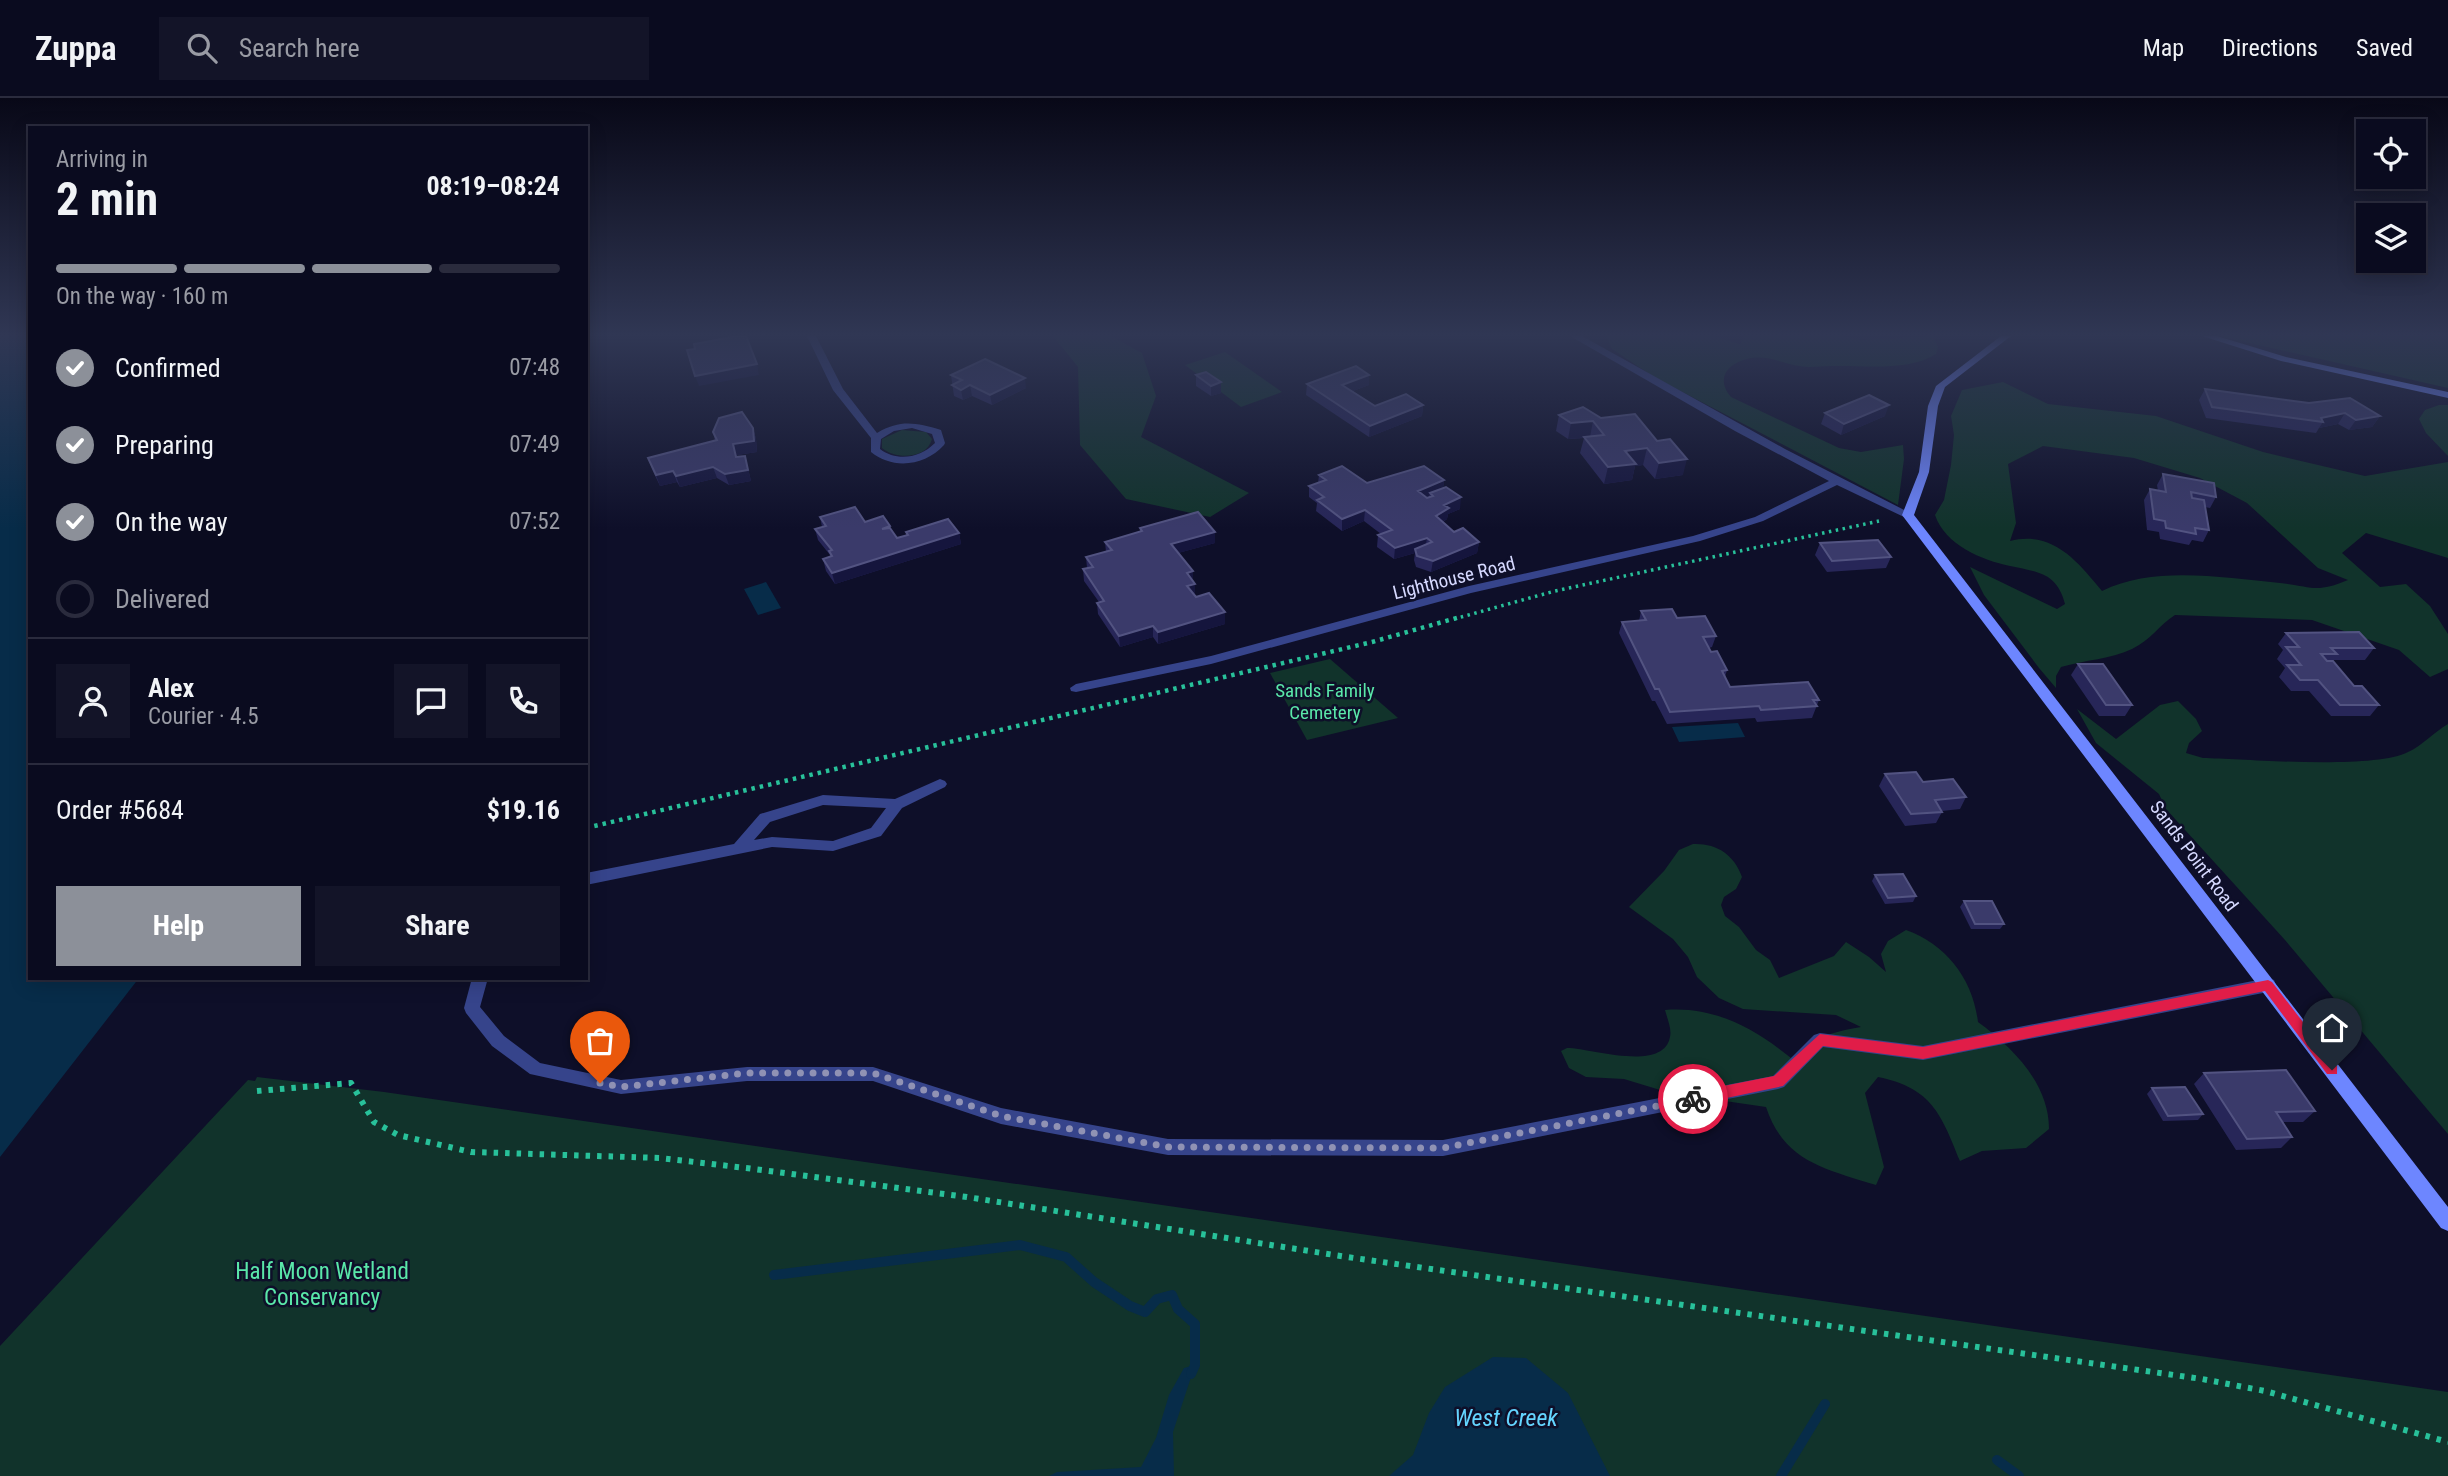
<!DOCTYPE html>
<html lang="en">
<head>
<meta charset="utf-8">
<style>
	:root { --surface:#0a0b1f; --page:#131428; --text:#f1f3f6; --muted:#999ba4; --line:#2a2b3d; --accent:#8c9099 }
	body { margin:0; font-family:"Roboto Condensed",sans-serif; background:var(--page); color:var(--text); height:100vh; display:flex; flex-direction:column; font-size:26px; white-space:nowrap }
	* { box-sizing:border-box; margin:0 }
	p { font-size:23px; color:var(--muted) }
	.icon { flex:none; width:38px; height:38px; fill:none; stroke:currentColor; stroke-width:2; stroke-linecap:round; stroke-linejoin:round }
	.map { position:relative; flex:1; overflow:hidden }
	.side { position:absolute; left:28px; top:28px; width:560px; height:854px; display:flex; flex-direction:column; background:var(--surface); border-radius:0px; box-shadow:0 4px 18px #0003,0 0 0 2px var(--line) }
	.side>* { flex:none }
	.controls { position:absolute; left:2356px; top:21px; display:grid; gap:14px }
	.controls a { display:grid; place-items:center; width:70px; height:70px; border-radius:0px; background:var(--surface); box-shadow:0 4px 18px #0003,0 0 0 2px var(--line); font-size:35px }
	.pin { position:absolute; display:grid; place-items:center; width:60px; height:60px; color:#fff; margin:-72px -30px; border-radius:50% 50% 50% 0; rotate:-45deg; box-shadow:0 0 7px #0007 }
	.pin .icon { rotate:45deg }
	.courier { position:absolute; display:grid; place-items:center; width:70px; height:70px; margin:-35px; border:5px solid #e11d48; border-radius:50%; background:#fff; color:#222; box-shadow:0 2px 9px #0007 }
	.overview em { font-style:normal; font-weight:700 }
	.overview div { display:flex; flex-direction:column-reverse }
	.overview { display:flex; align-items:center; justify-content:space-between; height:119px; padding:0 28px }
	h1 { font-size:46px; font-weight:700; line-height:52px }
	.bar { display:grid; grid-template-columns:repeat(4,1fr); gap:10px 7px; align-content:center; height:84px; padding:0 28px }
	.bar i { height:9px; border-radius:5px; background:var(--line) }
	.bar .on { background:var(--accent) }
	.bar p { grid-column:span 4 }
	.line { display:flex; align-items:center; gap:18px; padding:0 28px; border-top:2px solid var(--line) }
	.line div { flex:1 }
	.round { display:grid; place-items:center; flex:none; width:74px; height:74px; border-radius:0px; background:var(--page) }
	ol { padding:0 28px; list-style:none }
	li { display:flex; align-items:center; gap:21px; height:77px }
	li p { margin-inline-start:auto }
	li .icon { padding:7px; border-radius:50%; background:var(--accent); color:#fff; stroke-width:4 }
	li:last-child { color:var(--muted) }
	li i { width:38px; height:38px; border:4px solid var(--line); border-radius:50% }
	.cta { display:flex; gap:14px; margin-top:auto; padding:14px 28px }
	.cta a { flex:1; height:80px; border-radius:0px; background:var(--accent); color:#fff; font-size:28px; font-weight:700; line-height:80px; text-align:center }
	.cta a+a { background:var(--page); color:var(--text) }
	header { display:flex; align-items:center; gap:42px; box-sizing:border-box; height:98px; padding:0 35px; background:var(--surface); border-bottom:2px solid var(--line) }
	header strong { font-size:33px }
	nav { display:flex; gap:38px; margin-inline-start:auto; font-size:24px }
	.search { width:490px; height:63px; background:var(--page); display:flex; align-items:center; gap:18px; box-sizing:border-box; padding:0 24px; border-radius:0px; color:var(--muted); font-size:26px }
	.map>svg:first-child { display:block }
	.green { fill:#11332b; fill-rule:evenodd }
	.water { fill:#072c49 }
	.lines { fill:none; stroke-linecap:round; stroke-linejoin:round }
	.stream { stroke:#072c49; stroke-width:10 }
	.path-far2 { stroke:#28c19a; stroke-width:3.5; stroke-dasharray:2.5 4.5; stroke-linecap:butt }
	.path-far1 { stroke:#28c19a; stroke-width:4.5; stroke-dasharray:3.5 5; stroke-linecap:butt }
	.path { stroke:#28c19a; stroke-width:6; stroke-dasharray:4.5 7; stroke-linecap:butt }
	.lane { fill:#36448b; fill-rule:evenodd }
	.street { fill:#36448b; fill-rule:evenodd }
	.secondary { fill:#6d86ff; fill-rule:evenodd }
	.wall { fill:#272658 }
	.shaded-wall { fill:#15153d }
	.building { fill:#3a3a6a; stroke:#525381; stroke-width:2 }
	.route { fill:#e11d48 }
	.done { stroke:#9092b4; stroke-width:7; stroke-dasharray:0 12.6 }
	.labels { text-anchor:middle; dominant-baseline:central; stroke-width:5; stroke-linejoin:round; paint-order:stroke }
	.street-label { font-size:19px; fill:#d6d9ff; stroke:#0e0f29 }
	.park-label { font-size:19px; fill:#5ae7a9; stroke:#0e0f29 }
	.near-park-label { font-size:23px; fill:#5ae7a9; stroke:#0e0f29 }
	.near-water-label { font-size:24px; font-style:italic; fill:#64d5ff; stroke:#0e0f29 }
</style>
</head>
<body>
<header>
<strong>Zuppa</strong>
<div class="search"><svg class="icon" aria-label="search" viewBox="0 0 24 24"><circle cx="10" cy="10" r="6"/><path d="M15 15l6 6"/></svg>Search here</div>
<nav><a>Map</a><a>Directions</a><a>Saved</a></nav>
</header>
<div class="map">
<svg width="2448" height="1378" viewBox="0 0 2448 1378">
	<rect width="100%" height="100%" fill="#0e0f29"/>
	<g class="green">
		<path d="M1053,238H1111L1142,255L1156,298L1141,339L1249,395L1210,419L1126,401L1080,347L1078,269Z"/>
		<path d="M1606,238H1715L1740,246L1744,238H1843L1861,242L1933,238L1938,249L1936,256C1908,274 1864,267 1831,268C1820,268 1810,270 1799,268C1782,265 1765,256 1747,261C1726,266 1716,282 1731,299L1839,350L1861,354L1903,347L1904,361L1898,407L1654,279L1612,251Z"/>
		<path d="M2219,238H2448V290Z"/>
		<path d="M1225,254L1282,294L1241,309L1185,267Z"/>
		<path d="M2003,284L2048,306L2156,318L2263,354L2365,378L2448,364V460L2366,435L2342,455L2380,489L2406,486L2430,508L2448,536V571L2430,579L2399,552L2312,522L2175,517C2159,527 2151,542 2132,551C2112,561 2084,562 2061,569L2056,578V590L2039,570L1984,497L1970,469L2057,511L2065,506C2057,474 2037,474 2010,468C1982,462 1945,447 1935,417L1944,402L1951,367L1954,337L1951,318L1962,292ZM2043,348L2134,360L2200,380L2247,405L2318,470L2348,482C2315,496 2312,488 2280,485C2223,480 2155,467 2102,493C2078,464 2053,432 2010,443L2016,425L2008,366Z"/>
		<path d="M2439,307H2448V358L2426,335L2419,321L2425,312Z"/>
		<path d="M902,332L926,334L932,341C927,361 896,362 882,350V341Z"/>
		<path d="M1330,561L1398,620L1307,642L1270,575Z"/>
		<path d="M2178,603L2196,621L2202,633L2189,645L2186,655L2203,660C2247,661 2373,672 2408,654C2422,648 2434,634 2448,626V1036L2285,842L2166,711L2159,696L2096,645L2077,611L2116,641L2160,607Z"/>
		<path d="M1693,746C1716,745 1734,756 1742,779L1736,791L1724,799L1721,807L1725,818L1739,829L1756,852L1770,862L1779,880L1834,858L1846,844L1869,859L1886,874L1881,856L1888,843L1906,832C1946,846 1973,881 1978,924C2012,949 2049,985 2049,1031L2026,1050L1982,1053L1960,1063C1941,1016 1932,990 1878,979L1865,995L1884,1069L1876,1087C1826,1071 1784,1064 1766,1009L1670,995L1624,981L1586,979L1569,970L1561,953L1567,950C1591,950 1663,975 1670,939C1672,931 1667,920 1665,912C1714,908 1754,930 1791,960C1814,940 1830,934 1861,929L1836,917L1743,911L1719,900L1697,879L1688,859L1673,841L1629,809L1664,773L1679,752Z"/>
		<path d="M257,979L384,994L2448,1294V1378H0V1248L248,982L255,983Z"/>
	</g>
	<g class="water">
		<path d="M0,238H30V880H139L0,1059Z"/>
		<path d="M766,484L781,510L758,517L744,491Z"/>
		<path d="M1738,625L1745,639L1679,644L1672,629Z"/>
		<path d="M1493,1259L1526,1260L1568,1295L1610,1378H1389L1413,1357L1429,1315L1445,1289Z"/>
		<path d="M1195,1267L1173,1334L1174,1378H1049L1057,1374L1141,1369L1156,1340L1169,1297L1184,1270Z"/>
	</g>
	<g class="lines">
		<g class="stream">
			<path d="M774,1177L1020,1147L1066,1159L1094,1184L1130,1208L1145,1214L1157,1201L1172,1197L1178,1211L1195,1226V1267L1191,1276"/>
			<path d="M1997,1362L2019,1378"/>
			<path d="M1781,1378L1825,1306"/>
		</g>
		<path class="path-far2" d="M1454,521L1555,493L1879,423"/>
		<path class="path-far1" d="M586,730L1372,544L1460,519"/>
		<path class="path" d="M257,993L351,985L374,1024L398,1037L471,1054L660,1060L746,1070L967,1099L1347,1159L2202,1281L2265,1293L2448,1344"/>
		<g class="lane">
			<path d="M940,681L945,683L947,686L945,689L902,710L881,738L833,753L772,749L586,787V775L734,746L760,716L823,697L895,701ZM823,707L886,710L871,730L833,743L772,739L754,742L770,724Z"/>
			<path d="M472,880H488L480,909L504,938L540,965L621,982L747,969H873L1001,1010L1168,1041L1443,1042L1773,978L1814,937L1820,935L1923,948L2268,880L2274,882L2276,887L2274,892L2268,894L1923,962L1823,949L1784,989L1778,991L1443,1058L1168,1057L1001,1026L873,983H747L621,996L530,976L492,948L466,915L464,910Z"/>
		</g>
		<g class="street">
			<path d="M807,238H816L843,291L877,335C901,321 916,325 941,332L945,345L944,347C925,368 893,372 871,354V340L833,292ZM912,330L932,336L935,345C920,360 897,364 880,351L881,341L894,333Z"/>
			<path d="M1570,238H1582L1785,351L1914,417L1908,420L1904,419L1837,387L1763,423L1700,443L1471,495L1211,566L1076,594L1071,593L1070,590L1076,586L1211,558L1469,488L1693,438L1755,419L1829,383L1735,333Z"/>
		</g>
		<g class="secondary">
			<path d="M2001,238H2011L1945,289L1938,308L1929,374L1914,417L2448,1109V1133L2441,1130L1902,417L1919,374L1928,308L1936,288Z"/>
			<path d="M2202,238H2217L2286,259L2448,294V300L2281,263Z"/>
		</g>
	</g>
	<g class="wall">
		<path d="M951,277L1026,290L992,307L972,298L963,302L954,298Z"/>
		<path d="M1196,277L1221,295L1211,298L1196,288Z"/>
		<path d="M1369,277V287L1353,293L1375,308L1423,307L1422,318L1369,339L1306,297L1307,286Z"/>
		<path d="M2205,291L2380,318L2372,329L2349,332L2338,326L2319,330L2316,335L2206,320L2199,302Z"/>
		<path d="M1825,315L1885,318L1841,337L1821,326Z"/>
		<path d="M1635,316L1683,377L1655,381L1643,367L1635,368L1632,382L1604,386L1580,355L1584,340L1568,341L1556,333L1559,317L1601,320Z"/>
		<path d="M753,330L756,341L757,354L737,357V359L745,358L751,383L729,387L717,380L680,389L677,384L660,388L652,371L648,360L715,343L713,334Z"/>
		<path d="M2163,376L2216,399L2210,410L2205,409L2209,432L2203,444L2192,442L2189,447L2160,441L2159,434L2147,432L2144,402L2150,391L2158,393L2157,387Z"/>
		<path d="M1319,377L1367,385L1444,382L1443,390L1460,411L1448,416L1447,421L1443,424L1454,434L1479,444L1477,455L1431,474L1416,469L1414,462L1415,455L1394,461L1377,449L1378,437L1381,436L1364,423L1342,433L1316,413L1317,405L1309,399V388L1318,385Z"/>
		<path d="M820,419L865,424L891,431L897,440L906,437V434L959,435L961,446L835,486L826,473L823,461L830,459V457L818,442L815,431L822,429Z"/>
		<path d="M1140,430L1215,445L1178,455L1193,483L1195,497H1194L1225,526L1158,546L1153,539L1120,549L1098,516L1097,505L1099,504L1084,483L1083,471L1087,470L1086,459L1106,454L1105,444L1140,434Z"/>
		<path d="M1820,445L1891,459L1886,470L1827,474L1815,457Z"/>
		<path d="M1641,513L1677,520L1716,538L1712,549L1709,550L1711,554L1727,572L1725,579L1730,589L1819,602L1812,620L1757,624L1755,620L1667,626L1655,603H1652L1619,535L1622,524L1639,523Z"/>
		<path d="M2286,535L2374,550L2365,562H2333L2332,563L2354,588L2379,607L2370,618H2331L2309,593H2291L2279,579L2285,570L2277,561L2283,552L2278,546Z"/>
		<path d="M2078,566L2132,607L2125,618H2099L2071,577Z"/>
		<path d="M1885,676L1923,684L1966,699L1960,711L1942,713V714L1936,725L1905,728L1879,688Z"/>
		<path d="M1875,777L1916,798L1913,804L1885,806L1872,783Z"/>
		<path d="M1964,803L2004,826L2000,831H1971L1960,809Z"/>
		<path d="M2204,975L2315,1013L2303,1024H2283L2292,1039L2281,1050L2236,1052L2194,986Z"/>
		<path d="M2152,990L2203,1016L2198,1022L2163,1023L2147,996Z"/>
	</g>
	<g class="shaded-wall">
		<path d="M757,266L759,277L699,288L695,278Z"/>
		<path d="M1369,277V287L1342,297V287Z"/>
		<path d="M1025,280L1026,290L992,307L990,297Z"/>
		<path d="M1221,284V295L1211,298V288Z"/>
		<path d="M970,287L972,298L963,302L961,292Z"/>
		<path d="M1423,307L1422,318L1369,339L1370,328Z"/>
		<path d="M1889,307L1885,318L1841,337L1844,326Z"/>
		<path d="M2345,315L2338,326L2319,330L2323,324L2321,320Z"/>
		<path d="M2380,318L2372,329L2349,332L2356,322Z"/>
		<path d="M1593,323L1590,339L1568,341L1571,325Z"/>
		<path d="M753,330L756,341L757,354L737,357L739,370L733,346Z"/>
		<path d="M1647,350L1643,367L1635,368L1632,382L1604,386L1608,369L1625,353Z"/>
		<path d="M745,358L751,383L729,387L725,376Z"/>
		<path d="M1687,361L1683,377L1655,381L1659,365Z"/>
		<path d="M713,369L717,380L680,389L676,378Z"/>
		<path d="M673,373L677,384L660,388L656,377Z"/>
		<path d="M1444,382L1443,394L1430,395L1429,399L1417,404L1418,393Z"/>
		<path d="M1461,399L1460,411L1448,416L1447,421L1434,429L1436,418L1444,407Z"/>
		<path d="M1365,412L1364,423L1342,433V421Z"/>
		<path d="M1215,434V445L1171,457V446Z"/>
		<path d="M959,435L961,446L835,486L832,475Z"/>
		<path d="M1427,440L1425,451H1415V455L1394,461L1395,450Z"/>
		<path d="M1479,444L1477,455L1431,474L1433,463Z"/>
		<path d="M1193,473V484L1187,475Z"/>
		<path d="M1195,486V497L1187,500V488Z"/>
		<path d="M1225,514V526L1158,546V534Z"/>
		<path d="M1153,528V539L1120,549L1119,538Z"/>
	</g>
	<g class="building">
		<path d="M738,238H746L757,266L695,278L687,252L695,251L694,246Z"/>
		<path d="M985,261L1025,280L990,297L970,287L961,292L952,287L962,282L951,277Z"/>
		<path d="M1356,268L1369,277L1342,287L1375,308L1406,296L1423,307L1370,328L1307,286Z"/>
		<path d="M1206,274L1221,284L1211,288L1196,277Z"/>
		<path d="M2205,291L2309,305L2350,300L2380,318L2356,322L2345,315L2321,320L2323,324L2212,309Z"/>
		<path d="M1869,297L1889,307L1844,326L1825,315Z"/>
		<path d="M1583,309L1601,320L1635,316L1657,343L1670,341L1687,361L1659,365L1647,350L1625,353L1636,366L1608,369L1584,339L1604,337L1593,323L1571,325L1559,317Z"/>
		<path d="M742,314L753,330L754,343L733,346L736,359L745,358L748,372L725,376L713,369L676,378L673,373L656,377L648,360L717,342L713,334L719,320Z"/>
		<path d="M1342,368L1367,385L1424,368L1444,382L1418,393L1427,400L1433,398L1430,395L1446,389L1461,399L1444,407L1449,410L1436,418L1454,434L1463,430L1479,444L1433,463L1417,458L1415,451L1432,444L1427,440L1395,450L1378,437L1392,432L1365,412L1342,421L1317,402L1324,399L1309,388L1326,382L1319,377Z"/>
		<path d="M2163,376L2214,385L2216,399L2191,394L2192,400L2204,402L2209,432L2195,430L2196,436L2166,430L2165,423L2154,421L2150,391L2166,394Z"/>
		<path d="M855,409L865,424L883,418L890,428L882,431L890,430L897,440L908,437L906,434L948,421L959,435L832,475L823,461L832,458L829,453L832,452L815,431L826,428L820,419Z"/>
		<path d="M1198,414L1215,434L1171,446L1193,473L1187,475L1195,486L1187,488L1196,499L1209,495L1225,514L1158,534L1153,528L1119,538L1097,505L1104,503L1083,471L1093,469L1086,459L1112,452L1105,444L1142,433L1140,430Z"/>
		<path d="M1878,442L1891,459L1832,463L1820,445Z"/>
		<path d="M1672,511L1677,520L1705,518L1716,538L1703,539L1711,554L1717,553L1727,572L1722,573L1730,589L1808,584L1819,602H1813L1817,608L1761,612L1759,608L1670,614L1659,591H1655L1622,524L1646,522L1641,513Z"/>
		<path d="M2359,534L2374,550H2331L2337,556H2321L2327,563H2333L2354,588H2362L2379,607H2340L2318,582H2300L2287,567H2301L2286,549H2299L2286,535Z"/>
		<path d="M2078,566H2103L2132,607H2106Z"/>
		<path d="M1916,674L1923,684L1953,681L1966,699L1935,702L1942,714L1911,716L1885,676Z"/>
		<path d="M1903,776L1916,798L1888,800L1875,777Z"/>
		<path d="M1964,803H1992L2004,826H1975Z"/>
		<path d="M2286,972L2315,1013L2276,1014L2292,1039L2247,1041L2204,975Z"/>
		<path d="M2185,989L2203,1016L2168,1018L2152,990Z"/>
	</g>
	<linearGradient id="sky" x2="0" y2="1"><stop stop-color="#080817"/><stop offset="0.55" stop-color="#303754"/><stop offset="1" stop-color="#303754" stop-opacity="0"/></linearGradient>
	<rect width="2448" height="431" fill="url(#sky)"/>
	<path class="route" d="M2268,882L2272,884L2337,968V976H2327L2265,893L1923,961L1823,948L1783,988L1693,1007L1686,1001L1693,994L1774,978L1820,936L1923,949Z"/>
	<g class="lines">
		<path class="done" d="M600,985L621,989L747,975H873L1001,1018L1168,1049L1443,1050L1693,1001"/>
	</g>
	<g class="labels">
		<g class="street-label">
			<text transform="translate(1454 480) rotate(-14)">Lighthouse Road</text>
			<text transform="translate(2194 758) rotate(53)">Sands Point Road</text>
		</g>
		<g class="park-label">
			<text x="1325" y="592">Sands Family<tspan x="1325" dy="22">Cemetery</tspan></text>
		</g>
		<g class="near-park-label">
			<text x="322" y="1173">Half Moon Wetland<tspan x="322" dy="26">Conservancy</tspan></text>
		</g>
		<g class="near-water-label">
			<text x="1506" y="1320">West Creek</text>
		</g>
	</g>
</svg>
<div class="controls">
<a><svg class="icon" aria-label="locate" viewBox="0 0 24 24"><circle cx="12" cy="12" r="6"/><path d="M12 2v4M12 18v4M2 12h4M18 12h4"/></svg></a>
<a><svg class="icon" aria-label="layers" viewBox="0 0 24 24"><path d="M12 4l9 5-9 5-9-5zM3 14l9 5 9-5"/></svg></a>
</div>
<div class="pin" style="left:600px;top:985px;background:#ea580c"><svg class="icon" aria-label="bag" viewBox="0 0 24 24"><path d="M5 8h14l-1 12H6zM9 8a3 3 0 0 1 6 0"/></svg></div>
<div class="pin" style="left:2332px;top:972px;background:#1f2937"><svg class="icon" aria-label="home" viewBox="0 0 24 24"><path d="M3 11l9-7 9 7M6 9v11h12V9"/></svg></div>
<div class="courier" style="left:1693px;top:1001px"><svg class="icon" aria-label="bike" viewBox="0 0 24 24"><circle cx="6" cy="16" r="4"/><circle cx="18" cy="16" r="4"/><path d="M6 16l4-8h5l3 8M10 8l3 8H6M13 5h3"/></svg></div>
<section class="side">
<div class="overview"><div><h1>2 min</h1><p>Arriving in</p></div><em>08:19–08:24</em></div>
<div class="bar"><i class="on"></i><i class="on"></i><i class="on"></i><i></i><p>On the way · 160 m</p></div>
<ol>
<li><svg class="icon" aria-label="check" viewBox="0 0 24 24"><path d="M5 12l5 5 9-10"/></svg>Confirmed<p>07:48</p></li>
<li><svg class="icon" aria-label="check" viewBox="0 0 24 24"><path d="M5 12l5 5 9-10"/></svg>Preparing<p>07:49</p></li>
<li><svg class="icon" aria-label="check" viewBox="0 0 24 24"><path d="M5 12l5 5 9-10"/></svg>On the way<p>07:52</p></li>
<li><i></i>Delivered</li>
</ol>
<div class="line" style="height:126px"><a class="round"><svg class="icon" aria-label="person" viewBox="0 0 24 24"><circle cx="12" cy="8" r="4"/><path d="M4 21q1-7 8-7t8 7"/></svg></a><div><b>Alex</b><p>Courier · 4.5</p></div><a class="round"><svg class="icon" aria-label="chat" viewBox="0 0 24 24"><path d="M4 5h16v11H9l-5 4z"/></svg></a><a class="round"><svg class="icon" aria-label="phone" viewBox="0 0 24 24"><path d="M5 4h4l2 5-3 2q2 4 5 5l2-3 5 2v4C11 20 4 13 5 4z"/></svg></a></div>
<div class="line" style="height:91px"><div>Order #5684</div><b>$19.16</b></div>
<div class="cta"><a>Help</a><a>Share</a></div>
</section>
</div>
</body>
</html>
